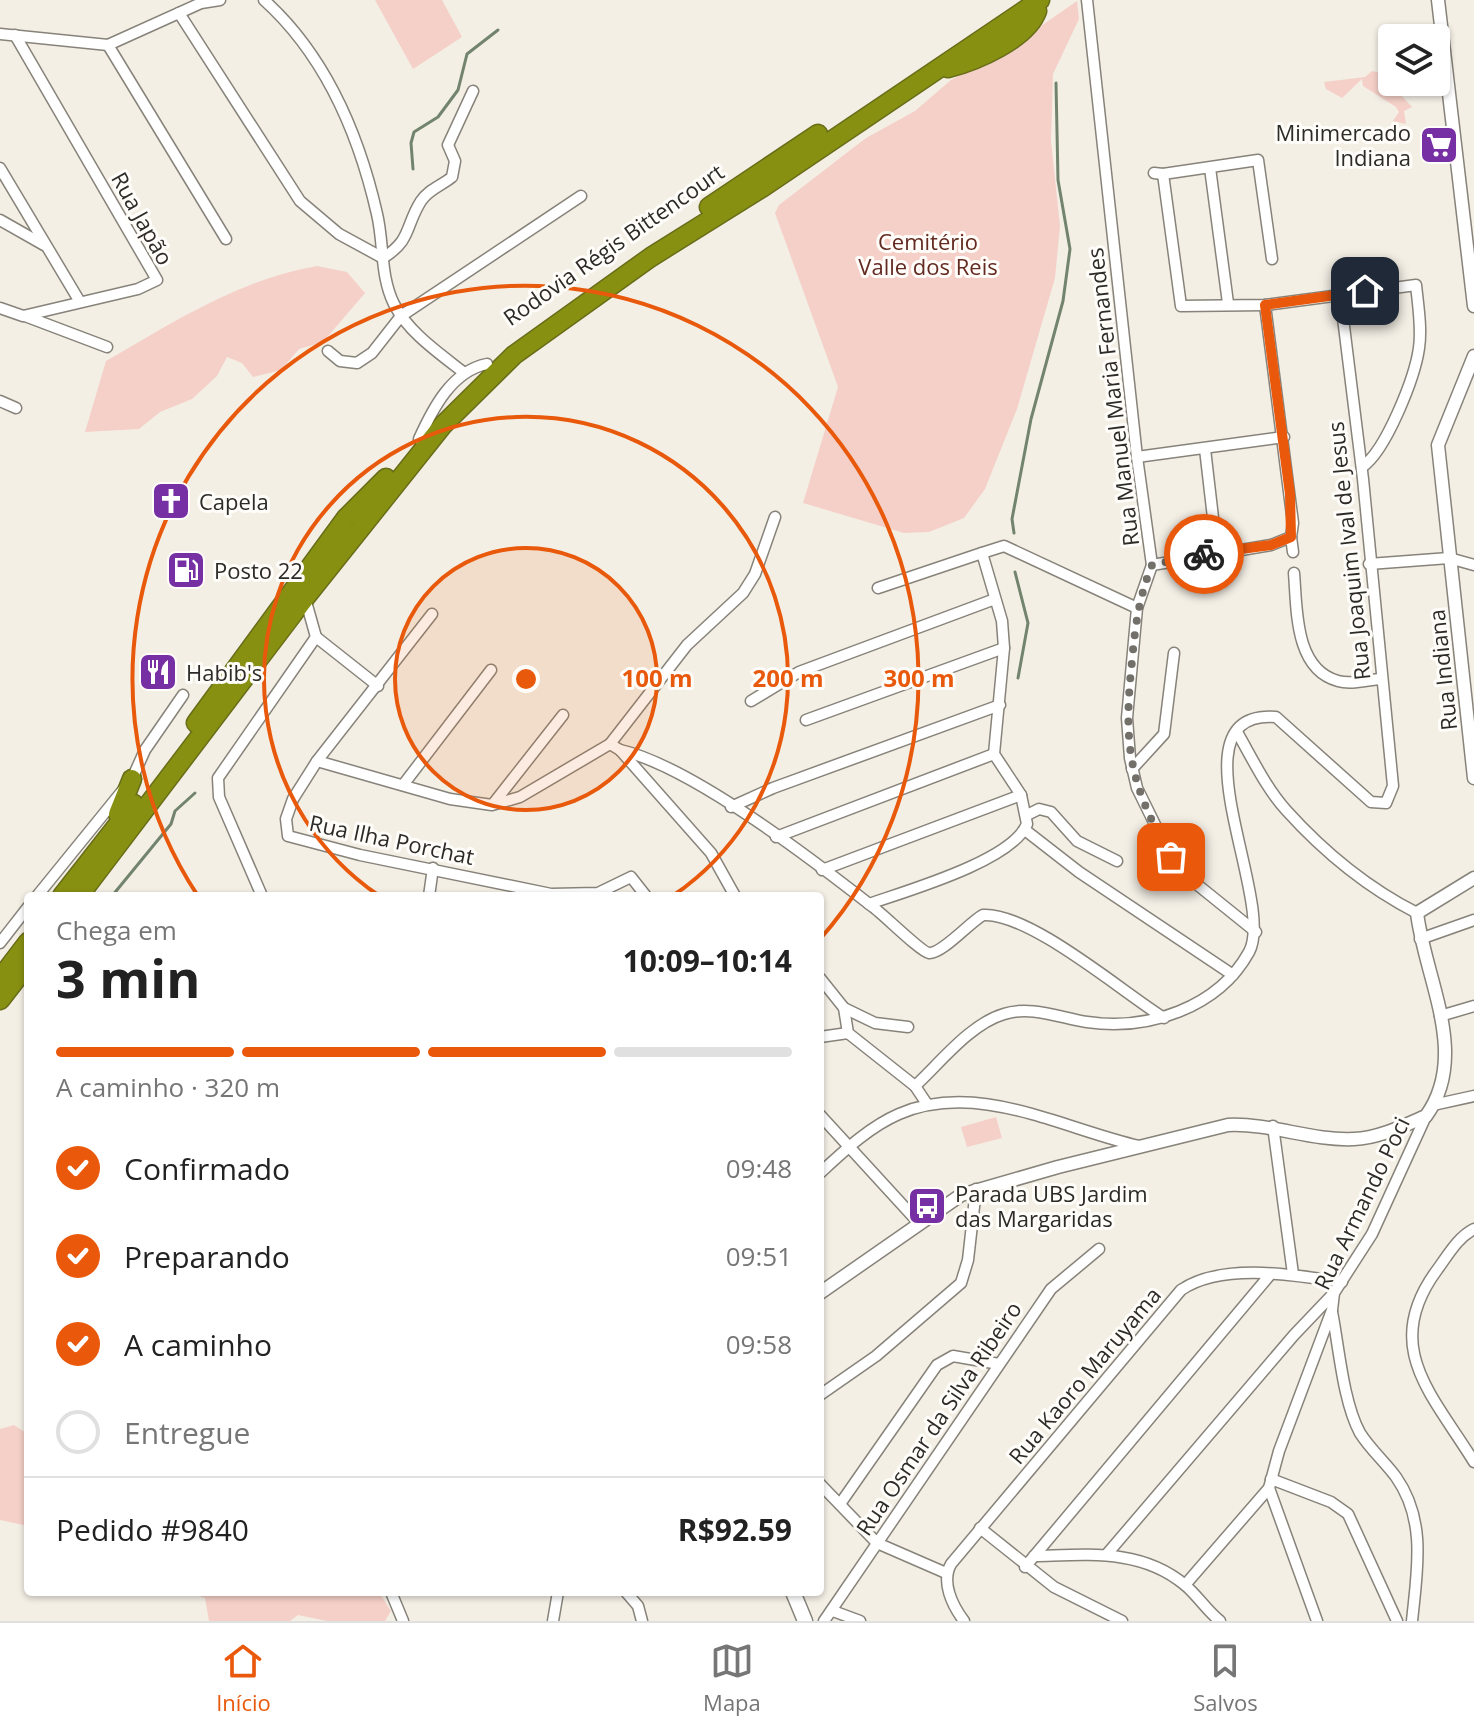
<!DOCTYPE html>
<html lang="pt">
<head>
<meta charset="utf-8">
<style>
	:root { --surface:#fff; --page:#f2f2f2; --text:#222; --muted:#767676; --line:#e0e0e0; --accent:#ea580c }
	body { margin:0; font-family:"Open Sans",sans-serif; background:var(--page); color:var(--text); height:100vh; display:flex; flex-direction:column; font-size:30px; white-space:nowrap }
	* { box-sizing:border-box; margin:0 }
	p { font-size:26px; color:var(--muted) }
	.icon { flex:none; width:44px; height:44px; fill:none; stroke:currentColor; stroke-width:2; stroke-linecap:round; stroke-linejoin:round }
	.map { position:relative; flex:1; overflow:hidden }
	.drawer { position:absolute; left:24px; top:892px; width:800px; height:704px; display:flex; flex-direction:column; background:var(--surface); border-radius:8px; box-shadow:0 2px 6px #0004 }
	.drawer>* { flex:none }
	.controls { position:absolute; left:1378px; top:24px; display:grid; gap:16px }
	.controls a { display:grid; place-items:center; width:72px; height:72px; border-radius:8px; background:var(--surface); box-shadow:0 2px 6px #0004; font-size:40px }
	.pin { position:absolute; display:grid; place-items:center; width:68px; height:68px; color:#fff; margin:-34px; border-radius:16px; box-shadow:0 4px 12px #0006 }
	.courier { position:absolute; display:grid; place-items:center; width:80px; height:80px; margin:-40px; border:6px solid #ea580c; border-radius:50%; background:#fff; color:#222; box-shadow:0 2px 10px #0007 }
	.head em { font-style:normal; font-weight:700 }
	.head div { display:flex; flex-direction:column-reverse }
	.head { display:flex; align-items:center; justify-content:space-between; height:136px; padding:0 32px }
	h1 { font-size:52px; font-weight:700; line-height:60px }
	.bar { display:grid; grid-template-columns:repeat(4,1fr); gap:12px 8px; align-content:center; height:96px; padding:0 32px }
	.bar i { height:10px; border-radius:6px; background:var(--line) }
	.bar .active { background:var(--accent) }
	.bar p { grid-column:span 4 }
	.line { display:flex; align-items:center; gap:20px; padding:0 32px; border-top:2px solid var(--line) }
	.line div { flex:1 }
	ol { padding:0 32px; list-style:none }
	li { display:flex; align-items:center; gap:24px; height:88px }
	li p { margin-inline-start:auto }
	li .icon { padding:8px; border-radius:50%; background:var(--accent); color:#fff; stroke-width:4 }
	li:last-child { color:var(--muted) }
	li i { width:44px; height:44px; border:4px solid var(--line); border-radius:50% }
	.dock { display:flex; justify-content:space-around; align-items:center; height:112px; border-top:2px solid var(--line); background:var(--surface); font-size:22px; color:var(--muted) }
	.dock a { display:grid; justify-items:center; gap:4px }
	.dock .active { color:var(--accent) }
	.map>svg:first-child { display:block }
	.green { fill:#f4d0c8 }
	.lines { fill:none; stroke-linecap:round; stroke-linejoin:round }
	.stream { stroke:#72846d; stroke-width:3 }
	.minor-casing { stroke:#87837a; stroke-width:13 }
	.tertiary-casing { stroke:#87837a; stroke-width:15 }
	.secondary-casing { stroke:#87837a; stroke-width:17 }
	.motorway-casing { stroke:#686d19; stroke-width:21 }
	.minor { stroke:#fff; stroke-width:10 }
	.tertiary { stroke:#fff; stroke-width:12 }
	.secondary { stroke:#fff; stroke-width:14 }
	.motorway { stroke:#879011; stroke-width:18 }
	.done { stroke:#73706a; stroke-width:8; stroke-dasharray:0 14.4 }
	.route { stroke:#ea580c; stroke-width:10 }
	.ring { fill:none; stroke:#e8590c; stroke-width:4 }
	.labels { text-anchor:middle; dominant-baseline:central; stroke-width:6; stroke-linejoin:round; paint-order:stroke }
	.poi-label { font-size:22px; fill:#2d2b27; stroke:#fffdf9; text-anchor:start }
	.street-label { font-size:22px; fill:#2d2b27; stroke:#fffdf9 }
	.park-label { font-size:22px; fill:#622a20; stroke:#fffdf9 }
	.centre { fill:#e8590c; stroke:#fffdf9; stroke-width:4 }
	.ring-label { font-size:24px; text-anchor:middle; font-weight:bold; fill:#e8590c; stroke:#fffdf9; stroke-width:6; stroke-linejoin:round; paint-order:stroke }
</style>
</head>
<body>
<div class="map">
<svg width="1474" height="1621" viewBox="0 0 1474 1621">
	<rect width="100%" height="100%" fill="#f4efe5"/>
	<g class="green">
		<path d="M375,0H442L462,37L413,69Z"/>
		<path d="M1077,1L1079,19L1053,74L1051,141L1060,226L1055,278L1017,409L985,489L964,518L929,532L904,533L803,503L838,387L775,213L779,205L866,138L915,111L951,80L996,57Z"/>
		<path d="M1372,71L1392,76L1398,92L1412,107L1404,111L1406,124L1393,121L1399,112L1396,107L1363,86L1362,79L1342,98L1326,89L1324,82L1365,77Z"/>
		<path d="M317,266L347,272L365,293L323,342L299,349L281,370L253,377L242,363L227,357L217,376L192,399L160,412L139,429L85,432L106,361C173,322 240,279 317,266Z"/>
		<path d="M996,1117L1002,1138L967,1147L961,1127Z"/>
		<path d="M14,1425L28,1434V1526L0,1520V1429Z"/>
		<path d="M189,1592H379L391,1611L385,1621H327L298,1615L290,1621H209L205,1598Z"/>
	</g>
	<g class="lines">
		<g class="stream">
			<path d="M413,169L411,143L414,132L438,117L458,90L467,54L498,30"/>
			<path d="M1014,533L1012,519L1031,419L1063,301L1070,249L1058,180L1056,83"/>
			<path d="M1015,572L1028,623L1018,678"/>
			<path d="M112,896L171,824L175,811L195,793"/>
			<path d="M27,999L28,997"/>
		</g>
		<g class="minor-casing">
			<g id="minor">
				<path d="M264,0C325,55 359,135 377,214C384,243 380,276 394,304C408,332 439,353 463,372"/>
				<path d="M1087,0L1137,457L1152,565L1137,608L1127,718L1130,758L1137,788L1171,857L1189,878L1256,932"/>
				<path d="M179,13L300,201L339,234L383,258C412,240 405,226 421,201C429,189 441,186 452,177L455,161L448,145L473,91"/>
				<path d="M0,34L108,45L201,3L220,0"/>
				<path d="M108,45L226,239"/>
				<path d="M0,168L80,302"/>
				<path d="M1210,168L1228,303"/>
				<path d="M1154,173L1163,174L1258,160L1272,259"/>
				<path d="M1163,174L1181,306L1265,305L1416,285C1418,305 1422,328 1419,348C1415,377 1386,451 1362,467"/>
				<path d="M0,220L44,245"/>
				<path d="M0,308L23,316L138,289L157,280L15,35"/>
				<path d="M25,316L107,347"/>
				<path d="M328,351L340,361L357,363L372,353L401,316L581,196"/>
				<path d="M0,401L16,408"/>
				<path d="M419,439C433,408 452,371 487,364"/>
				<path d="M1205,449L1217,552"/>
				<path d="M1137,457L1284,437"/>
				<path d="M1291,537L1293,552"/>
				<path d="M982,553L1004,546L1137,608"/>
				<path d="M1369,564L1449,558L1474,565"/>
				<path d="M1152,565L1271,545L1291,537L1293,523L1265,305"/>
				<path d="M1294,573C1297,608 1294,669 1338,681C1351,685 1367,680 1381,679"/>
				<path d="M305,598L316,637"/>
				<path d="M432,614L317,761L293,799L286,819L288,836L360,855L551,894L598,893L631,877L646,896"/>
				<path d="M316,637L378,686"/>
				<path d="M751,701L799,672L995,599"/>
				<path d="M806,720L1004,648"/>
				<path d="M1237,732C1252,758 1266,788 1286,810C1322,850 1368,888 1417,913"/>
				<path d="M610,744L687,645L743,593L755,574L775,517"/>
				<path d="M620,750C691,766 813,860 873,907C883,914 921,952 929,953C942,954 970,922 983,915C1029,912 1121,991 1164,1018"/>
				<path d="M317,761L450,799L492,805L520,797L610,744L620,750L711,853L735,896"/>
				<path d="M1132,769L1164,734L1174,653"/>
				<path d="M403,785L491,670"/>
				<path d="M493,804L563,715"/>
				<path d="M731,807L773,788L1000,705"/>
				<path d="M1027,815L1039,809L1051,812L1077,841L1117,861"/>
				<path d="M1025,830L1079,872L1233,975"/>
				<path d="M776,837L994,754"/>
				<path d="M822,870L1021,795"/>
				<path d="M37,896L132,779L145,750L183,695"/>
				<path d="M262,896L219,797L218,778L316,637"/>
				<path d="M429,896L433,868"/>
				<path d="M869,904C906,891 1012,861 1027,824L1021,795L994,754L1004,648L1002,621L982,553L878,588"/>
				<path d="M1420,939L1474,920"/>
				<path d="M0,943L28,907"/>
				<path d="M820,978L844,1008L848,1033L915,1086"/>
				<path d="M844,1008L875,1023L908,1027"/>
				<path d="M1440,1016L1474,1006"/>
				<path d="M820,1037L848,1033"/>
				<path d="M927,1104L915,1086C940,1063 970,1024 1004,1014C1030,1005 1061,1018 1087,1022C1148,1031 1218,1008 1249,952C1277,901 1168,709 1276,717L1371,802L1386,803L1393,786L1363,479L1340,294"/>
				<path d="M1433,1105L1474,1096"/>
				<path d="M820,1115L918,1222"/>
				<path d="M1273,1126L1293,1274"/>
				<path d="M820,1173C844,1151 869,1127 899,1114C978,1080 1063,1129 1139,1146"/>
				<path d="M1474,1229C1458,1237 1448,1255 1437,1270C1380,1347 1433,1395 1474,1462"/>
				<path d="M1332,1312C1339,1347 1343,1402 1360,1433C1370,1449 1385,1462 1396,1477C1427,1521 1417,1571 1412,1621"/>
				<path d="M820,1395L876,1356L961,1283L968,1260L976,1189"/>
				<path d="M1271,1479L1331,1502L1348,1514L1397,1621"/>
				<path d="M820,1484L877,1543L946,1573"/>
				<path d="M1269,1488L1317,1621"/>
				<path d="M840,1504L937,1365L953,1356L999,1364"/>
				<path d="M980,1528L1054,1587L1122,1621"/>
				<path d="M1107,1554L1294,1335L1334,1293"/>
				<path d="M1034,1556C1087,1555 1141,1548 1185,1585C1198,1596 1207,1611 1220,1621"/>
				<path d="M1025,1567L1269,1276"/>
				<path d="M1185,1585L1269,1488L1279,1451L1332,1310L1334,1293L1372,1234L1426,1116"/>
				<path d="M391,1592L403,1621"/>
				<path d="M626,1592L638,1606L642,1621"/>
				<path d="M833,1611L860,1621"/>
				<path d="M553,1621L558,1592"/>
				<path d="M824,1621L1051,1289L1099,1249"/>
				<path d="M964,1621C952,1605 941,1582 951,1564L1181,1290C1222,1262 1295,1275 1342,1282"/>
			</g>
		</g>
		<g class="tertiary-casing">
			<g id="tertiary">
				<path d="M1438,0L1474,306"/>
				<path d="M1474,356L1438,445L1474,778"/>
				<path d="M820,1293L961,1195L1058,1167L1228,1125C1271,1123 1311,1141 1354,1139C1379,1138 1403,1126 1426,1116C1470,1055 1425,979 1417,913L1474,878"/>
			</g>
		</g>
		<g class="secondary-casing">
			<path id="secondary" d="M793,1592L805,1621"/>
		</g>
		<g class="motorway-casing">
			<g id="motorway">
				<path d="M948,68C976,61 1027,39 1037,11L1032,0"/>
				<path d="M709,207L818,134"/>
				<path d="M196,723L346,518L386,478"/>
				<path d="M118,814L132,779"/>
				<path d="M62,896L134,804"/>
				<path d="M79,896L305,598L443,425L514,355L651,257L763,187L1040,0"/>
				<path d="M0,979L28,942"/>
				<path d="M0,1000L28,964"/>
			</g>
		</g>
		<use href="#minor" class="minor"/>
		<use href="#tertiary" class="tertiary"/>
		<use href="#secondary" class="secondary"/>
		<use href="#motorway" class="motorway"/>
	</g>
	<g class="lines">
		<path class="done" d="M1171,857C1129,783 1123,745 1132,661C1135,627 1139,597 1152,565L1204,554"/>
		<path class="route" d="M1204,554L1271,545L1291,537L1290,494L1265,305L1365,291"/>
	</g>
	<circle cx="526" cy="679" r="131" fill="#e8590c" fill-opacity=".12"/>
	<g class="ring">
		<circle cx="526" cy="679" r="131"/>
		<path d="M378 895A262 262 0 1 1 674 895"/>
		<path d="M198 896A393 393 0 1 1 820 939"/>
	</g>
	<defs>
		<g id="supermarket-square" transform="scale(2)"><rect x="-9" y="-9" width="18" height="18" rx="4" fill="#7730a3" stroke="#fffdf9"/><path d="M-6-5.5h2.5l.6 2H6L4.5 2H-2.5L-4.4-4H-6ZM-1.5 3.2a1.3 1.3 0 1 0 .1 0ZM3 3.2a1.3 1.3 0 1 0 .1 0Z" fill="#fff"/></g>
		<g id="church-square" transform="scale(2)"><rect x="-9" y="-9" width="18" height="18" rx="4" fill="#7730a3" stroke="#fffdf9"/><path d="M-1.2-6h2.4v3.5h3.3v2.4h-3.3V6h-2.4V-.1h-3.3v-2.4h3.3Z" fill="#fff"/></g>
		<g id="fuel-square" transform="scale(2)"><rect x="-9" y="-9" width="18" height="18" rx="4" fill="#7730a3" stroke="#fffdf9"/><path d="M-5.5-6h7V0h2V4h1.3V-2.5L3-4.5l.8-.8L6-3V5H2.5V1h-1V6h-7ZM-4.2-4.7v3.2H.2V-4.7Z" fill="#fff"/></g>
		<g id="restaurant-square" transform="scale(2)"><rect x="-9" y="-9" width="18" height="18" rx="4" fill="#7730a3" stroke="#fffdf9"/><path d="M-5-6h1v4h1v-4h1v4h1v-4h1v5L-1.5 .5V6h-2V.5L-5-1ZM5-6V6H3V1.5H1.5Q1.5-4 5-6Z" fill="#fff"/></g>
		<g id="bus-square" transform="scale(2)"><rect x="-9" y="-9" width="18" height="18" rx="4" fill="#7730a3" stroke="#fffdf9"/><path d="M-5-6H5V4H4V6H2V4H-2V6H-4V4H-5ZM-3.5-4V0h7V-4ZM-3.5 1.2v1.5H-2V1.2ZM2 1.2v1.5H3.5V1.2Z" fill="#fff"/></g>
	</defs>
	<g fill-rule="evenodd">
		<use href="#supermarket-square" x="1439" y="145"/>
		<use href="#church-square" x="171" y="501"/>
		<use href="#fuel-square" x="186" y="570"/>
		<use href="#restaurant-square" x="158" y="672"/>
		<use href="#bus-square" x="927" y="1206"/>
	</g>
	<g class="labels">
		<g class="poi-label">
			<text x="1411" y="132" text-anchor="end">Minimercado<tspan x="1411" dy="25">Indiana</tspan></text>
			<text x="199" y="501">Capela</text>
			<text x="214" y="570">Posto 22</text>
			<text x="186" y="672">Habib's</text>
			<text x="955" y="1193">Parada UBS Jardim<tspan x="955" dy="25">das Margaridas</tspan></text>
		</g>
		<g class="street-label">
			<text transform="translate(143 218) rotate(61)">Rua Japão</text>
			<text transform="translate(613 244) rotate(-35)">Rodovia Régis Bittencourt</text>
			<text transform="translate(1112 397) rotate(-97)">Rua Manuel Maria Fernandes</text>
			<text transform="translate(1348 551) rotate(-96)">Rua Joaquim Ival de Jesus</text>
			<text transform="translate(1442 670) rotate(-96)">Rua Indiana</text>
			<text transform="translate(392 839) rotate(12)">Rua Ilha Porchat</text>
			<text transform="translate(1361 1203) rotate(-64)">Rua Armando Poci</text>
			<text transform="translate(1084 1375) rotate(-50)">Rua Kaoro Maruyama</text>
			<text transform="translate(938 1418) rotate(-56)">Rua Osmar da Silva Ribeiro</text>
		</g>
		<g class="park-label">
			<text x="928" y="241">Cemitério<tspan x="928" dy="25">Valle dos Reis</tspan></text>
		</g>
	</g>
	<circle cx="526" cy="679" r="12" class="centre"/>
	<g class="ring-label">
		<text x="657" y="687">100 m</text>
		<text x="788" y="687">200 m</text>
		<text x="919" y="687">300 m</text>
	</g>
</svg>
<div class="controls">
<a><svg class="icon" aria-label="layers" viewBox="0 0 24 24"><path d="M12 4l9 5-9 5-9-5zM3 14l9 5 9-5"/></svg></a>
</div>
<div class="pin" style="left:1171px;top:857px;background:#ea580c"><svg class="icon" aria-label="bag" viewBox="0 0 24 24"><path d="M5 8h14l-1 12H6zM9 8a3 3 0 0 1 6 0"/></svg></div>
<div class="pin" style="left:1365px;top:291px;background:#1f2937"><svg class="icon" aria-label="home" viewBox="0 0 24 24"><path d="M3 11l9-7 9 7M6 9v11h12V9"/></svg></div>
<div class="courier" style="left:1204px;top:554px"><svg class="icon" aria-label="bike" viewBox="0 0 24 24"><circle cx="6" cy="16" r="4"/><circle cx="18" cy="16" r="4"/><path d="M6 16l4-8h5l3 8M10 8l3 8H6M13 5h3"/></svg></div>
<section class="drawer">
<div class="head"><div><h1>3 min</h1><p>Chega em</p></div><em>10:09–10:14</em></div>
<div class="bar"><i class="active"></i><i class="active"></i><i class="active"></i><i></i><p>A caminho · 320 m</p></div>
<ol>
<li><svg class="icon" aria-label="check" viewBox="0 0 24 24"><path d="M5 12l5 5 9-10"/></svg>Confirmado<p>09:48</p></li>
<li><svg class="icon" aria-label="check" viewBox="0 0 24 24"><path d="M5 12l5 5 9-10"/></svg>Preparando<p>09:51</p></li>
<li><svg class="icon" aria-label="check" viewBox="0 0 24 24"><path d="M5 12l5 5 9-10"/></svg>A caminho<p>09:58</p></li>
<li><i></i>Entregue</li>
</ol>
<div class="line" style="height:104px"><div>Pedido #9840</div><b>R$92.59</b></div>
</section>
</div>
<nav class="dock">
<a class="active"><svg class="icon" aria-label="home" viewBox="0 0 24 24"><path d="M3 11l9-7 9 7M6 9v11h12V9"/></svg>Início</a>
<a><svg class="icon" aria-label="map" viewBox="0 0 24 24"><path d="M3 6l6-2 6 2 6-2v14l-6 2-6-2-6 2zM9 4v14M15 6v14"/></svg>Mapa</a>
<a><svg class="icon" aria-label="saved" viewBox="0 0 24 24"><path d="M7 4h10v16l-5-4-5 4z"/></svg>Salvos</a>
</nav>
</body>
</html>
